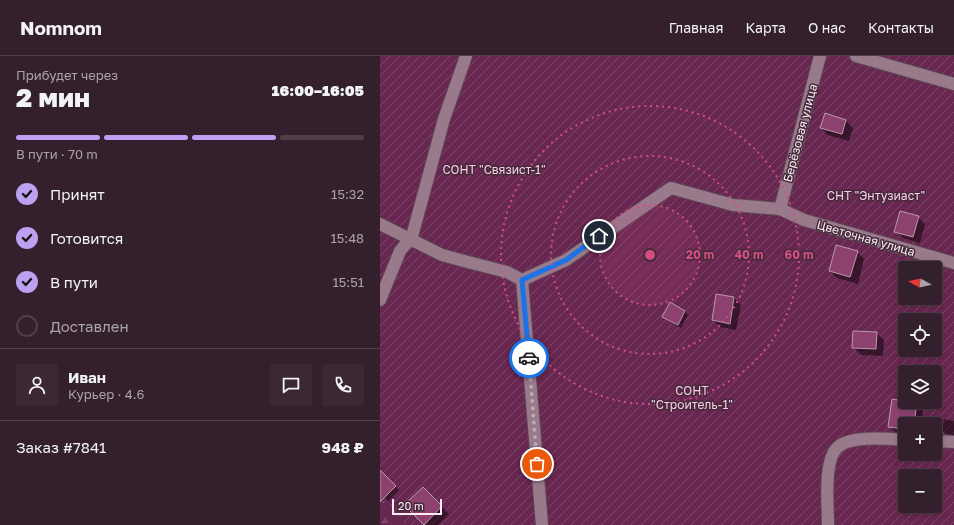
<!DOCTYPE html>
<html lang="ru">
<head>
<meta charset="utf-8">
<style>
	:root { --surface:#34202c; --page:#3c2834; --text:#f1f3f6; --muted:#a9a3a9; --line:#4e3e48; --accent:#bca0f2 }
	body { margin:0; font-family:"Golos Text",sans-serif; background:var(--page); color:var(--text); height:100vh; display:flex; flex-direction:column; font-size:15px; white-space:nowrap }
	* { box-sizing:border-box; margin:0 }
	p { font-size:13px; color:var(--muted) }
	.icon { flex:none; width:22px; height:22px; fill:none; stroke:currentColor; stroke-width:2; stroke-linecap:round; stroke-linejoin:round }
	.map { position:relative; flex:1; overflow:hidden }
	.drawer { display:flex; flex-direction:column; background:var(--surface); width:380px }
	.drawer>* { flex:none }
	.needle { width:26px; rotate:278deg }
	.fabs { position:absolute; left:518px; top:205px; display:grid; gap:8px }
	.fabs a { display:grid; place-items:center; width:44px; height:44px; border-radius:4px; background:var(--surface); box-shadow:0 2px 6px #0003,0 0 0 1px var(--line); font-size:20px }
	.scale { position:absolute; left:12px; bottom:10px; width:50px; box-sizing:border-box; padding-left:4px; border:2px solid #fdebf5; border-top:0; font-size:11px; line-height:14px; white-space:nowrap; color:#fdebf5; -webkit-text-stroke:3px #452b3a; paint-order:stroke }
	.pin { position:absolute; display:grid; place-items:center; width:34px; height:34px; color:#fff; margin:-17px; border:2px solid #fff; border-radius:50%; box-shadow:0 1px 4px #0007 }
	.courier { position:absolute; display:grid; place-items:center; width:40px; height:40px; margin:-20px; border:3px solid #1a73e8; border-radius:50%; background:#fff; color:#222; box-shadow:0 1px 5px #0007 }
	.summary em { font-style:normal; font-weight:800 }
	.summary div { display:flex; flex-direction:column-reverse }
	.summary { display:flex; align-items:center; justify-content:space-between; height:68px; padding:0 16px }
	h1 { font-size:26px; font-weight:800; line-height:30px }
	.bar { display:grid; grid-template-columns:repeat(4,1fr); gap:6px 4px; align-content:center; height:48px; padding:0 16px }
	.bar i { height:5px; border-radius:3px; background:var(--line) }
	.bar .selected { background:var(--accent) }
	.bar p { grid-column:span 4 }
	.line { display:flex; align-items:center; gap:10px; padding:0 16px; border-top:1px solid var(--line) }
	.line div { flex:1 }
	.round { display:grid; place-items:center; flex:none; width:42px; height:42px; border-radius:4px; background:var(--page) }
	ol { padding:0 16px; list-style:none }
	li { display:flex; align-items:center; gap:12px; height:44px }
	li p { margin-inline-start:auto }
	li .icon { padding:4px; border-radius:50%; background:var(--accent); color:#111; stroke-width:4 }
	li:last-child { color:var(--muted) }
	li i { width:22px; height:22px; border:2px solid var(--line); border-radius:50% }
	header { display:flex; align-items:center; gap:24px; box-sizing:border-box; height:56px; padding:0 20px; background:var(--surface); border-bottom:1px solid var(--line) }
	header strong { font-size:19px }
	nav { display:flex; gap:22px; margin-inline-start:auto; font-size:14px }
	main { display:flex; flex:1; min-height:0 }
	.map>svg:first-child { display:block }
	.forest { fill:url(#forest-firs) }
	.garden { fill:url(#garden-furrows); fill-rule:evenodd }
	.shadow { fill:#0007 }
	.building { fill:#8d416f; stroke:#ba99ab }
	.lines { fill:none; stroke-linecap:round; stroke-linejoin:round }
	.minor-casing { stroke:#5d4754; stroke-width:14 }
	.minor { stroke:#997a8b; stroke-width:12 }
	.done { stroke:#bda8b4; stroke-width:4; stroke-dasharray:0 7.2 }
	.route { stroke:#1a73e8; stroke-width:5 }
	.ring { fill:none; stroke:#d14d82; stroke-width:2; stroke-dasharray:2 4 }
	.labels { text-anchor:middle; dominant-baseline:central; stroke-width:3; stroke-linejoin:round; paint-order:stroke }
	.street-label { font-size:12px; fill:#fdebf5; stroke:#452b3a }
	.park-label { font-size:12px; fill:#facde6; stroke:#452b3a }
	.centre { fill:#d14d82; stroke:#452b3a; stroke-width:2 }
	.ring-label { font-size:12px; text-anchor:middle; font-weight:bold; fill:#d14d82; stroke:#452b3a; stroke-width:3; stroke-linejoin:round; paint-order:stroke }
</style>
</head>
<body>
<header>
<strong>Nomnom</strong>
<nav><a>Главная</a><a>Карта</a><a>О нас</a><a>Контакты</a></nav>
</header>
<main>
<section class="drawer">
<div class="summary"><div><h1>2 мин</h1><p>Прибудет через</p></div><em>16:00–16:05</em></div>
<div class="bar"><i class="selected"></i><i class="selected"></i><i class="selected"></i><i></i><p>В пути · 70 m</p></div>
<ol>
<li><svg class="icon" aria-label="check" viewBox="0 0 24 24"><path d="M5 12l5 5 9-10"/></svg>Принят<p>15:32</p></li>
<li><svg class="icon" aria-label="check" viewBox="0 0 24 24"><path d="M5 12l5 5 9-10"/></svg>Готовится<p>15:48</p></li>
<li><svg class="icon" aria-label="check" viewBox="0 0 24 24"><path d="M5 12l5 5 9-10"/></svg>В пути<p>15:51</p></li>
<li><i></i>Доставлен</li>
</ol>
<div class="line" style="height:72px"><a class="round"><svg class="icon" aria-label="person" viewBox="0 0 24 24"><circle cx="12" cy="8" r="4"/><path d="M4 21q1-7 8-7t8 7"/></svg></a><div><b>Иван</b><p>Курьер · 4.6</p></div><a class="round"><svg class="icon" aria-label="chat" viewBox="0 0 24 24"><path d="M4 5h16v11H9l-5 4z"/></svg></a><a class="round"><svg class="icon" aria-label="phone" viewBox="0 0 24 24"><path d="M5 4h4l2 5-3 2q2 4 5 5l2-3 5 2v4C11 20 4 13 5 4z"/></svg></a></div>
<div class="line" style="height:52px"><div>Заказ #7841</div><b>948 ₽</b></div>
</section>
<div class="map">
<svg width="574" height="469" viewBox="0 0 574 469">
	<defs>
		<pattern id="forest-firs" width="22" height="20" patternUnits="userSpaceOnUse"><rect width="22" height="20" fill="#682750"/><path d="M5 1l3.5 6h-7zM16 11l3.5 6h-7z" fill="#7e466a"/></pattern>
		<pattern id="garden-furrows" width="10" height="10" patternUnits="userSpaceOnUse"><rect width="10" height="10" fill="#682750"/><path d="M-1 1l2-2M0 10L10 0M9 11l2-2" fill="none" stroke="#7e466a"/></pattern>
	</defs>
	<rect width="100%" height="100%" fill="#452b3a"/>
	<path class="forest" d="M0,442L28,469H0Z"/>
	<path class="garden" d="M0,0H574V469H28L0,442ZM525,212H555V242H525ZM525,264H555V294H525ZM525,316H555V346H525ZM525,368H555V398H525ZM525,420H555V450H525Z"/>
	<g class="shadow">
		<path d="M466,65L473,72L469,85L448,79L441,72Z"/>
		<path d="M538,161L545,168L540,187L523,182L516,175Z"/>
		<path d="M477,196L484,203L478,228L457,222L450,215Z"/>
		<path d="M337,239L354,242L361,249L356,274L340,271L333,264Z"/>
		<path d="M290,248L305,255L308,259L301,272L287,264L283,261Z"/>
		<path d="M474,276L496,277L504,284L503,300L481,299L474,292Z"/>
		<path d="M536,348L543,355L542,368H525V379L517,378L510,371Z"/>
		<path d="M564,363L574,365V379L566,378L562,374Z"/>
		<path d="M5,420L19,434L8,445L0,437V425Z"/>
		<path d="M43,432L69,458L58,469H45L26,450Z"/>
	</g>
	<g class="building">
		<path d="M445,57L466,64L462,78L440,72Z"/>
		<path d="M520,155L539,160L533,181L514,176Z"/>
		<path d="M456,189L478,195L470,221L449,215Z"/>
		<path d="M336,238L354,241L350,268L332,264Z"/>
		<path d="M290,246L305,255L298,269L282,261Z"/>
		<path d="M473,275L497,276L496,293L472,292Z"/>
		<path d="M512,343L537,347L534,368H525V373L508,371Z"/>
		<path d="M0,414L16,430L0,446Z"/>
		<path d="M43,431L62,450L44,469L24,449Z"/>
	</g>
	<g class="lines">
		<g class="minor-casing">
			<g id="minor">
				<path d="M476,0L574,28"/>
				<path d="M400,153L440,0"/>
				<path d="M0,168L62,199L84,205L127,216L142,224L162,469"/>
				<path d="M31,184L64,63L86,0"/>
				<path d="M142,224L186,204L291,132L353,149L400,153L424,164L574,207"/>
				<path d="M0,244L20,195L25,189L31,184"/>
				<path d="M555,385L574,386"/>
				<path d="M448,469C448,450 443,404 458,391C471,379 509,383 525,384"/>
			</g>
		</g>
		<use href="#minor" class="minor"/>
	</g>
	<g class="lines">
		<path class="done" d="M149,302L157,408"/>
		<path class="route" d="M149,302L142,224L186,204L219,180"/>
	</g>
	<circle cx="270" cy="199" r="50" fill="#d14d82" fill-opacity=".12"/>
	<g class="ring">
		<circle cx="270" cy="199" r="50"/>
		<circle cx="270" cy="199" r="99"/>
		<circle cx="270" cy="199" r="149"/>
	</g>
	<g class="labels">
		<g class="street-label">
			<text transform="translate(420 77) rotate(-75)">Берёзовая улица</text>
			<text transform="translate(486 182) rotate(16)">Цветочная улица</text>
		</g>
		<g class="park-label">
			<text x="114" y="113">СОНТ "Связист-1"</text>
			<text x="496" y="139">СНТ "Энтузиаст"</text>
			<text x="312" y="334">СОНТ<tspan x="312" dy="14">"Строитель-1"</tspan></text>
		</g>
	</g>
	<circle cx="270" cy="199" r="6" class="centre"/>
	<g class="ring-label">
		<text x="320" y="203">20 m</text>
		<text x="369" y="203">40 m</text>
		<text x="419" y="203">60 m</text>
	</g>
</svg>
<div class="fabs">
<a><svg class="needle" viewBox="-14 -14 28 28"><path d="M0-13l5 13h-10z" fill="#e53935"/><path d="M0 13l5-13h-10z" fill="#a9a3a9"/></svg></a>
<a><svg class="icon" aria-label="locate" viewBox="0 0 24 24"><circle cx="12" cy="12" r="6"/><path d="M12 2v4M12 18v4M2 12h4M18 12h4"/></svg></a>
<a><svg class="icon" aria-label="layers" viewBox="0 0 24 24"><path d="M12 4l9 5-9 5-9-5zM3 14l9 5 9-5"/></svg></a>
<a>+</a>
<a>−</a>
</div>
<div class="scale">20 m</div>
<div class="pin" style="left:157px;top:408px;background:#ea580c"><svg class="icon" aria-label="bag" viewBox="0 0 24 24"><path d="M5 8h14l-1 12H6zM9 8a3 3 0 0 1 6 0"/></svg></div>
<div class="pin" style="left:219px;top:180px;background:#1f2937"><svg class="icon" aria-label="home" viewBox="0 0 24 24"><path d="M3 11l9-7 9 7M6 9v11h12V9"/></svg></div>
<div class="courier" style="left:149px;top:302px"><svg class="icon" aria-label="car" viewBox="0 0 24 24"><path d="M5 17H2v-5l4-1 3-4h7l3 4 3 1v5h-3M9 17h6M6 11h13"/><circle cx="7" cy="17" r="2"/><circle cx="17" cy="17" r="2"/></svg></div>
</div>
</main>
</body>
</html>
